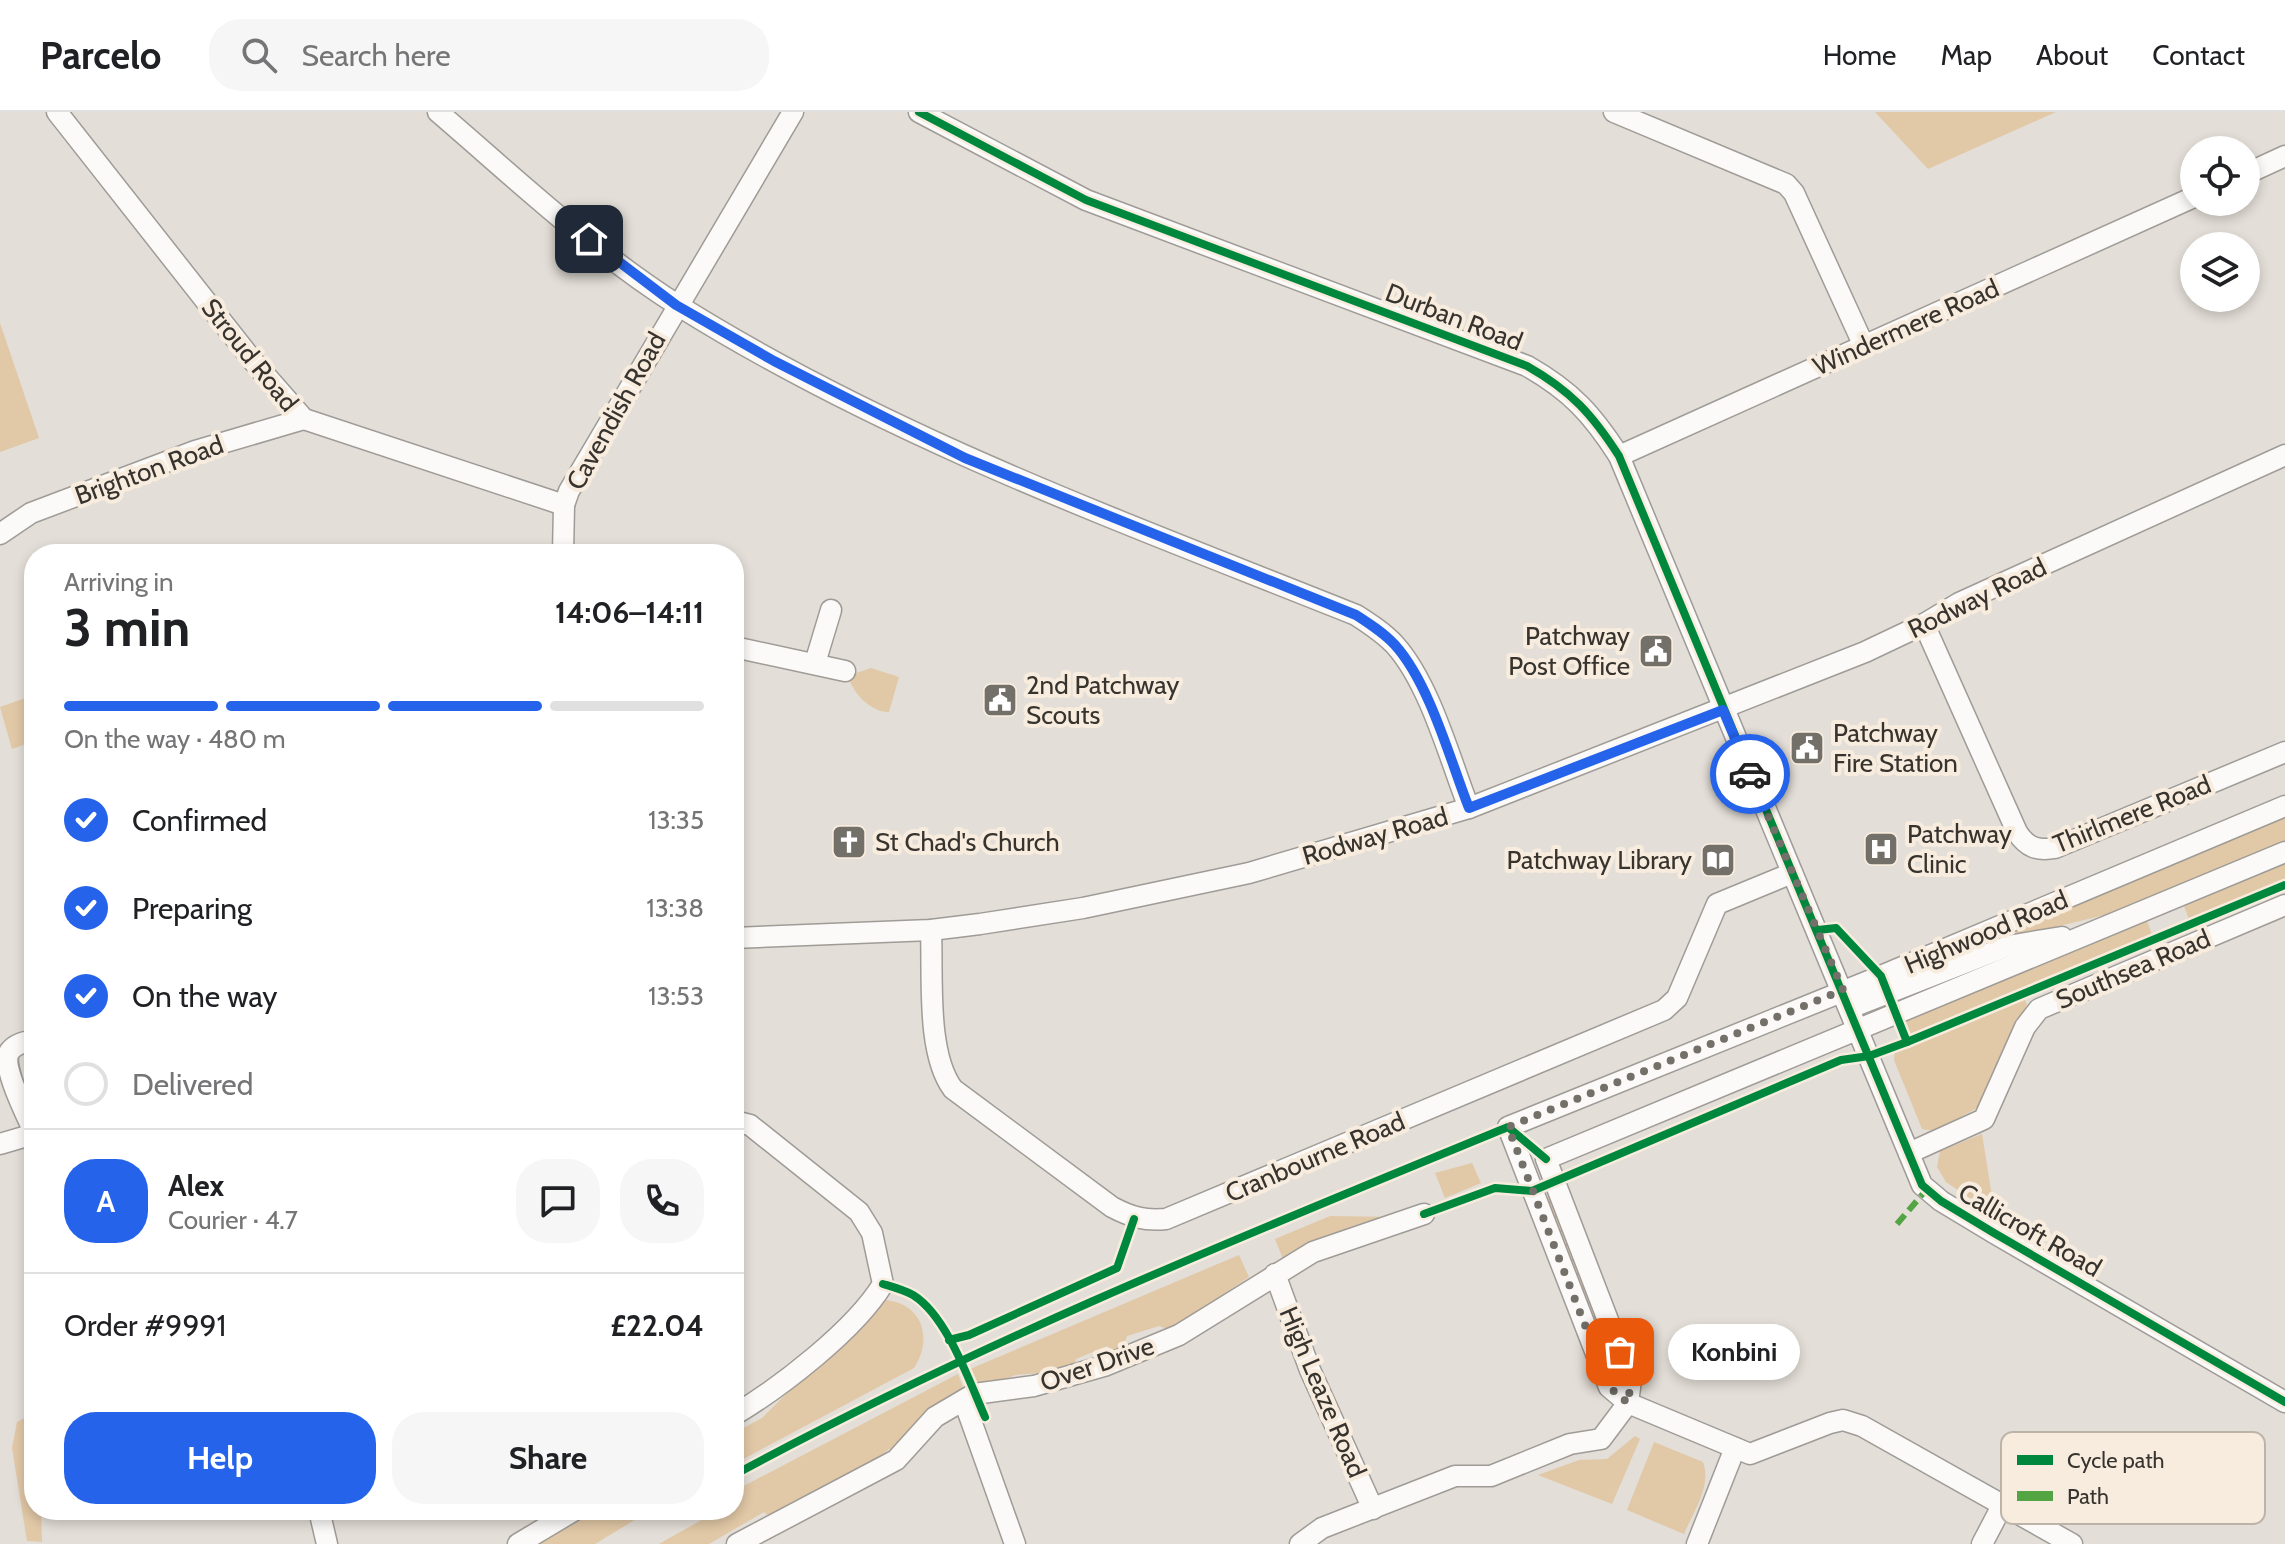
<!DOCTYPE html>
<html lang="en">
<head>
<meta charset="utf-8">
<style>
	:root { --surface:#fff; --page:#f6f6f6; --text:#202124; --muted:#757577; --line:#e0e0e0; --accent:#2563eb }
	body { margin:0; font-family:Cabin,sans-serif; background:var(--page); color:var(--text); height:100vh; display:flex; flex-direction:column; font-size:30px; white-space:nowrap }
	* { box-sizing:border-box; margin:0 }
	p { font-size:26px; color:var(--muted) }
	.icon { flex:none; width:44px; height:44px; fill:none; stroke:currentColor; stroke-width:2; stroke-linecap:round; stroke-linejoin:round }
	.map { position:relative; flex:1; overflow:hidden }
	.sheet { position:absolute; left:24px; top:432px; width:720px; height:976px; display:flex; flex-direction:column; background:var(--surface); border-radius:32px; box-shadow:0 4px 12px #0003 }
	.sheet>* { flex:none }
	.tools { position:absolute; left:2180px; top:24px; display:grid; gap:16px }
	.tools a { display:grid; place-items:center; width:80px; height:80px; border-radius:50%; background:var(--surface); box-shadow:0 4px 12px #0003; font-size:40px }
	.pin { position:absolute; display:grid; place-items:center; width:68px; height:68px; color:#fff; margin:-34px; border-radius:16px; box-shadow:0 4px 12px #0006 }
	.courier { position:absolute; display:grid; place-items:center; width:80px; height:80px; margin:-40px; border:6px solid #2563eb; border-radius:50%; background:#fff; color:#222; box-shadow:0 2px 10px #0007 }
	.bubble { position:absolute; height:56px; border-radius:28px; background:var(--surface); box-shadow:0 4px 12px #0003; font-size:26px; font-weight:700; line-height:56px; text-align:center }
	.overview em { font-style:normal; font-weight:700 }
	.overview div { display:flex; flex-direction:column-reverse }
	.overview { display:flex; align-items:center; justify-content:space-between; height:136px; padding:0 40px }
	h1 { font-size:52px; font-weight:700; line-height:60px }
	.bar { display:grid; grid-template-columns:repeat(4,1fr); gap:12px 8px; align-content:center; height:96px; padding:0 40px }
	.bar i { height:10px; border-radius:6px; background:var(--line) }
	.bar .selected { background:var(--accent) }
	.bar p { grid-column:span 4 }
	.line { display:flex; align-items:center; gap:20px; padding:0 40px; border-top:2px solid var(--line) }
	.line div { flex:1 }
	.round { display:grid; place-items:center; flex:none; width:84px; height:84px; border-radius:32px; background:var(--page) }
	ol { padding:0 40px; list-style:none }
	li { display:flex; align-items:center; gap:24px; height:88px }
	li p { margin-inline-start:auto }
	li .icon { padding:8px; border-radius:50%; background:var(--accent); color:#fff; stroke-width:4 }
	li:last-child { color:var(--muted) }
	li i { width:44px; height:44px; border:4px solid var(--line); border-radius:50% }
	.cta { display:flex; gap:16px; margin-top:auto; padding:16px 40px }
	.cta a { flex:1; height:92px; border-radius:32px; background:var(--accent); color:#fff; font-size:32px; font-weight:700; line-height:92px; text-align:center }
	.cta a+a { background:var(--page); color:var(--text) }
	header { display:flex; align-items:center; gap:48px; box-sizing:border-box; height:112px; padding:0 40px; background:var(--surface); border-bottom:2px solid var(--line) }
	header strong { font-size:38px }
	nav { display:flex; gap:44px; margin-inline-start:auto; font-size:28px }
	.search { width:560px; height:72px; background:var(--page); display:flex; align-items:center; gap:20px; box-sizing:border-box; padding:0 28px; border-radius:32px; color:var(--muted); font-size:30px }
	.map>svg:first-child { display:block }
	.green { fill:#e1c8a6 }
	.garden { fill:url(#garden-furrows) }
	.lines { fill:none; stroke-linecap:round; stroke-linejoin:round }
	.minor-casing { stroke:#9f9b96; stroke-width:23 }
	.minor { stroke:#fbfaf9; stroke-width:20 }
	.quiet { stroke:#53a543; stroke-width:6; stroke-dasharray:12 6; stroke-linecap:butt }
	.cycleway-casing { stroke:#f7ecde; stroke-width:13 }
	.cycleway { stroke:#00873e; stroke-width:8 }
	.done { stroke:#736f69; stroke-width:8; stroke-dasharray:0 14.4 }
	.route { stroke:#2563eb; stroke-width:10 }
	.labels { text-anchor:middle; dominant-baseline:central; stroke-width:8; stroke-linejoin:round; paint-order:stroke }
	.street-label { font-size:26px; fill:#37332e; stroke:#f7ecde }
	.poi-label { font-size:26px; fill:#37332e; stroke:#f7ecde; text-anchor:start }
	.key { fill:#f7ecde; stroke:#bdb4a9; stroke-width:2 }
	.key-label { font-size:22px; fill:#37332e }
</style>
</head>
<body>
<header>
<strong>Parcelo</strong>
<div class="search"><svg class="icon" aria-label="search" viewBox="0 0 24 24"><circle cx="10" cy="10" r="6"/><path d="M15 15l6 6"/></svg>Search here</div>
<nav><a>Home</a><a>Map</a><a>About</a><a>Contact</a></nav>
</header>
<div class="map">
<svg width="2285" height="1432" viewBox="0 0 2285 1432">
	<defs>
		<pattern id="garden-furrows" width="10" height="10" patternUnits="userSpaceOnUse" patternTransform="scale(2)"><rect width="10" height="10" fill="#e1c8a6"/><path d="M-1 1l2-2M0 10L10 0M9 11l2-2" fill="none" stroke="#c2ac8f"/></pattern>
	</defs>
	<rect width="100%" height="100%" fill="#e3ded7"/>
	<g class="green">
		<path d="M1875,0H2056L1928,57Z"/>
		<path d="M0,211L39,326L0,340Z"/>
		<path d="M871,556L899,565L889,600C870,600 853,581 848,564Z"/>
		<path d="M34,583V629L12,637L0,595Z"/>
		<path d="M2285,706V729L2109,802L2009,826L2008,821Z"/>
		<path d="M2285,752V771L2190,810L2184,794Z"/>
		<path d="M2147,809L2153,825L1908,927L1901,911Z"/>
		<path d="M2024,886L2027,893L2008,927L1981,994L1934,1019L1922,1017L1894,948L1895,938Z"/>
		<path d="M1982,1022L1995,1103L1946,1070L1937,1055L1940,1039Z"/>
		<path d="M1472,1051L1481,1071L1445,1086L1435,1061Z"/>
		<path d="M1330,1104L1395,1105L1283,1147L1275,1127Z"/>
		<path d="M1239,1143L1249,1165L1170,1218L1159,1214L1127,1224L1122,1238L1115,1241L1107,1234L1076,1247L1072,1258L1016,1263L978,1276L970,1257Z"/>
		<path d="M886,1188C923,1192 933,1227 914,1256L734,1352V1321L762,1306L875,1193Z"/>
		<path d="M958,1262L966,1283L897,1339L889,1337L876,1348L788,1392L784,1401L773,1408L764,1400L709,1432H659L719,1398H734V1379Z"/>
		<path d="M28,1304L34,1307V1398H41L42,1430L27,1429L12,1336L17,1310Z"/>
		<path d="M1635,1324L1640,1327L1612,1392L1538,1363L1579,1348L1607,1347Z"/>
		<path d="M1654,1330L1703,1350C1712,1374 1693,1400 1684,1422L1627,1398Z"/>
		<path d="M597,1398H651L595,1432H540Z"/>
	</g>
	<path class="garden" d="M1551,1084L1626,1275L1619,1278L1543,1087Z"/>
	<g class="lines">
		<g class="minor-casing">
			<g id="minor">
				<path d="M57,0L253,249L304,307L564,393"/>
				<path d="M438,0C515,66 592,139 679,194C890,326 1126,411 1356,503C1370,512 1384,521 1395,533C1430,572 1450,648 1469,696"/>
				<path d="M919,0L1086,88L1527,254C1571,279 1592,302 1619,344L1922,1073L1941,1089L1994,1121L2285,1290"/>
				<path d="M1614,0L1786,72L1794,81L1864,234"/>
				<path d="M2246,62L2285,44"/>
				<path d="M1619,344L2194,85"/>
				<path d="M0,422L31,401L195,339L304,307"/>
				<path d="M563,442L564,393L569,379L793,0"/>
				<path d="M1924,512L2017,720C2027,736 2038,739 2055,736L2285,640"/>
				<path d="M734,535L845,559"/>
				<path d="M815,551L831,498"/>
				<path d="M931,818C933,864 926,941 953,977L1112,1095C1131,1105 1144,1109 1166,1107L1664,898L1677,886L1717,792L1792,761"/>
				<path d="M734,826L931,818L980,812L1083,796L1249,761L1469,696L1865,540L1924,512L1959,491L2285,343"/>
				<path d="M1850,896L2008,834L2062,825"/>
				<path d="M34,928C26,930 16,931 10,939C0,952 27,1004 34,1020"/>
				<path d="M734,1009L750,1013L859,1100L872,1121L883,1172C855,1218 781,1275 734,1303"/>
				<path d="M0,1032L34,1022"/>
				<path d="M1909,1041L1984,1007L2025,915L2039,897L2285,793"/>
				<path d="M1275,1162L1310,1258L1373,1397"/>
				<path d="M964,1289L1015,1432"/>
				<path d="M319,1398L327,1432"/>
				<path d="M518,1432L575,1398"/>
				<path d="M737,1432L896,1348L935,1305L974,1282L1034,1274L1104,1254L1179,1223L1313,1140L1424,1102"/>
				<path d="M1300,1432L1322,1416L1455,1364H1491L1570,1332L1601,1327L1628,1291L1631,1268L1546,1047L2285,740"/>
				<path d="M1697,1432L1735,1336"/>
				<path d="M1982,1432L2003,1392"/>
				<path d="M2072,1432L1862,1314L1843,1308L1830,1311L1750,1342L1628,1291L1609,1275L1508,1015L1881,864L2285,694"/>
			</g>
		</g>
		<use href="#minor" class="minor"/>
		<path class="quiet" d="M1897,1112L1927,1077"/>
		<g class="cycleway-casing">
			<g id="cycleway">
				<path d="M919,0L1086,88L1527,254C1571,279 1592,302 1619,344L1922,1073L1941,1089L1994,1121L2285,1290"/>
				<path d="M1818,818L1836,816L1881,864L1907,930"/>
				<path d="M1424,1102L1495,1076L1532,1079L1841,948L1869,944L1907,930L2285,773"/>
				<path d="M883,1172C893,1175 904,1178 913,1183C947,1204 969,1269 985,1305"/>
				<path d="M949,1228L969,1223L1117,1156L1134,1107"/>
				<path d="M734,1363C984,1228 1245,1123 1508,1015L1546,1047"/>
			</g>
		</g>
		<use href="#cycleway" class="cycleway"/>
	</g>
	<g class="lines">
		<path class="done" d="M1620,1240L1631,1268L1628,1291L1609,1275L1508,1015L1843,878L1750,662"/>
		<path class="route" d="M589,127L676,193L774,249L965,346L1356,503C1370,512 1384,521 1395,533C1430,572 1450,648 1469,696L1723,598L1750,662"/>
	</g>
	<defs>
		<g id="civic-square" transform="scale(1.8)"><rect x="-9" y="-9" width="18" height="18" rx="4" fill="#736f69" stroke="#f7ecde"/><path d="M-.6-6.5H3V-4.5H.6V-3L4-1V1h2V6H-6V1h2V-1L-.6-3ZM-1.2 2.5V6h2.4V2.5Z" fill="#fff"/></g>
		<g id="church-square" transform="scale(1.8)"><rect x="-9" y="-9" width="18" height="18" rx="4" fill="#736f69" stroke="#f7ecde"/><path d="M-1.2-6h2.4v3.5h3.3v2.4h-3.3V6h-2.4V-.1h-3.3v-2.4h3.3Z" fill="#fff"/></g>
		<g id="hospital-square" transform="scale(1.8)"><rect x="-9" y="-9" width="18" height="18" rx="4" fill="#736f69" stroke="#f7ecde"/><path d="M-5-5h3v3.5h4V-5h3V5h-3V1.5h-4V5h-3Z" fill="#fff"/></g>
		<g id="library-square" transform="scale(1.8)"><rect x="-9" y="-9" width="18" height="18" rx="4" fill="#736f69" stroke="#f7ecde"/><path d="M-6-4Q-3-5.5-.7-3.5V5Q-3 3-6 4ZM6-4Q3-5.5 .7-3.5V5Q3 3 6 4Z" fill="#fff"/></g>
	</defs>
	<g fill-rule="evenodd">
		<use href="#civic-square" x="1656" y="539"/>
		<use href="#civic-square" x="1000" y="588"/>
		<use href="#civic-square" x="1807" y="636"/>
		<use href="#church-square" x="849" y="730"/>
		<use href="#hospital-square" x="1881" y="737"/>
		<use href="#library-square" x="1718" y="748"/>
	</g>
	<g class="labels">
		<g class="street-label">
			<text transform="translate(1454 205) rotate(21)">Durban Road</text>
			<text transform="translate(1906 215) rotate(-24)">Windermere Road</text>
			<text transform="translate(250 243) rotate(51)">Stroud Road</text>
			<text transform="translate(616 299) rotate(-61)">Cavendish Road</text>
			<text transform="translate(149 358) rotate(-20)">Brighton Road</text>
			<text transform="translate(1977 486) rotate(-26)">Rodway Road</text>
			<text transform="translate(2132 702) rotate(-22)">Thirlmere Road</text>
			<text transform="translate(1375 724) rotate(-16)">Rodway Road</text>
			<text transform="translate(1986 820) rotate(-23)">Highwood Road</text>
			<text transform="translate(2133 857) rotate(-23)">Southsea Road</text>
			<text transform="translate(1315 1045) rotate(-23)">Cranbourne Road</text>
			<text transform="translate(2030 1118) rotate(30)">Callicroft Road</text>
			<text transform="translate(1097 1252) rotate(-19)">Over Drive</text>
			<text transform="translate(1323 1280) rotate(67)">High Leaze Road</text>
		</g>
		<g class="poi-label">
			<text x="1630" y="524" text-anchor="end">Patchway<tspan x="1630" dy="30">Post Office</tspan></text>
			<text x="1026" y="573">2nd Patchway<tspan x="1026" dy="30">Scouts</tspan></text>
			<text x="1833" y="621">Patchway<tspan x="1833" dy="30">Fire Station</tspan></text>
			<text x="1907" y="722">Patchway<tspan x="1907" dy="30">Clinic</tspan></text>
			<text x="875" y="730">St Chad's Church</text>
			<text x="1692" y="748" text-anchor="end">Patchway Library</text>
		</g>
	</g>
	<rect x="2001" y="1320" width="264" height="92" rx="12" class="key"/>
	<rect x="2017" y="1343" width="36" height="10" fill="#00873e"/>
	<rect x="2017" y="1379" width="36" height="10" fill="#53a543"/>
	<g class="key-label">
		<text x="2067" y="1356">Cycle path</text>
		<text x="2067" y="1392">Path</text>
	</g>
</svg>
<div class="tools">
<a><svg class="icon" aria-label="locate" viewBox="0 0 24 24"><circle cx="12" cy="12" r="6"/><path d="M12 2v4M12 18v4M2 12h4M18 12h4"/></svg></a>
<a><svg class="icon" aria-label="layers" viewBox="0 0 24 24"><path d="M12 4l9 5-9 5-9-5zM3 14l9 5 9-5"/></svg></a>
</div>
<div class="pin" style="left:1620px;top:1240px;background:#ea580c"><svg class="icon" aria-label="bag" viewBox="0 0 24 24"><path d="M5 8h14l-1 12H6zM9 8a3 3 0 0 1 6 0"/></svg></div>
<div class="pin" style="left:589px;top:127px;background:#1f2937"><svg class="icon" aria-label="home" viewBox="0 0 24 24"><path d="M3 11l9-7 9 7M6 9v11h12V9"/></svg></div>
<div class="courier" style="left:1750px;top:662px"><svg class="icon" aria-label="car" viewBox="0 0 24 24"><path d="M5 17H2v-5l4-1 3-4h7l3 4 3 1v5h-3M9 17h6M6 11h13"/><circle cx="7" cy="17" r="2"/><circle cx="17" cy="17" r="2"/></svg></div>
<div class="bubble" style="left:1668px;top:1212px;width:132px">Konbini</div>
<section class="sheet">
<div class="overview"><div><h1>3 min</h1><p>Arriving in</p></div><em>14:06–14:11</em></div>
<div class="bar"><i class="selected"></i><i class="selected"></i><i class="selected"></i><i></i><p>On the way · 480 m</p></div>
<ol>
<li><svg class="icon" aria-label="check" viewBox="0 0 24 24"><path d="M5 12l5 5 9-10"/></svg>Confirmed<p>13:35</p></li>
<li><svg class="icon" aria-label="check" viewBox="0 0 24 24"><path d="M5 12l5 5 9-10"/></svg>Preparing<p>13:38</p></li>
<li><svg class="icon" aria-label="check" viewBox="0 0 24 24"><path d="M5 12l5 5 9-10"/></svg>On the way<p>13:53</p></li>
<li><i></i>Delivered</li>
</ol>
<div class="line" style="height:144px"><b class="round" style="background:var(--accent);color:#fff">A</b><div><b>Alex</b><p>Courier · 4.7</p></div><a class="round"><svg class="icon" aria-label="chat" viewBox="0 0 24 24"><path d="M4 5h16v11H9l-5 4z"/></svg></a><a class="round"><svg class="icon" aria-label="phone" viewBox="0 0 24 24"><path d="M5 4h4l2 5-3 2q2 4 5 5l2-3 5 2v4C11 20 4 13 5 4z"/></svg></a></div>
<div class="line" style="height:104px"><div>Order #9991</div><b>£22.04</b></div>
<div class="cta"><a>Help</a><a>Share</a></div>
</section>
</div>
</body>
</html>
